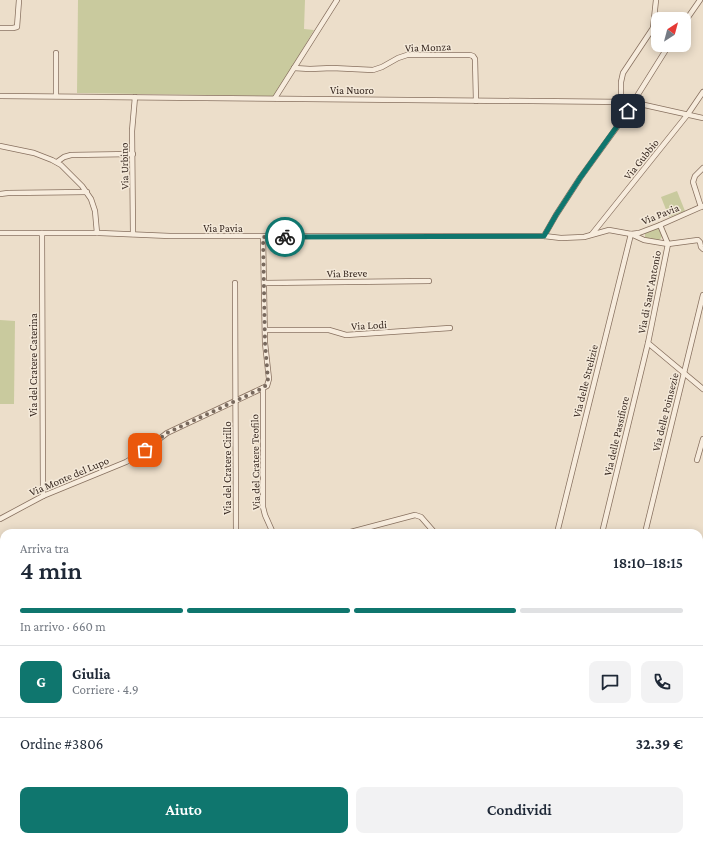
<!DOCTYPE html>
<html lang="it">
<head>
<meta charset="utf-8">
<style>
	:root { --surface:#fff; --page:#f2f2f3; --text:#1f2937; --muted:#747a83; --line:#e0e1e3; --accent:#0f766e }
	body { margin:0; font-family:"Crimson Pro",serif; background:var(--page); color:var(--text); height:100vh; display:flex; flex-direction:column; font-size:15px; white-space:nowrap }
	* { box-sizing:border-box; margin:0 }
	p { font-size:13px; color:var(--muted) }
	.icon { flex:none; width:22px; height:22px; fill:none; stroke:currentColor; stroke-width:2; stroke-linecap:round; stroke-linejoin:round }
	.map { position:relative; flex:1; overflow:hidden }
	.panel { position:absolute; left:0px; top:529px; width:703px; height:312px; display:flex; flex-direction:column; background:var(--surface); border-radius:12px 12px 0 0; box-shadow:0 2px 10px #0003 }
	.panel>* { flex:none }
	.needle { width:26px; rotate:36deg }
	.buttons { position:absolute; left:651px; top:12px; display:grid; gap:8px }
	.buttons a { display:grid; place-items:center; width:40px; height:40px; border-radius:8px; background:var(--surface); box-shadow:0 2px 10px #0003; font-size:20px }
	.pin { position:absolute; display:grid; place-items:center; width:34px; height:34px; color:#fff; margin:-17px; border-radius:8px; box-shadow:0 2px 6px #0006 }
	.courier { position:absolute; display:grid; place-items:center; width:40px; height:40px; margin:-20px; border:3px solid #0f766e; border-radius:50%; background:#fff; color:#222; box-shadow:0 1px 5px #0007 }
	.headline em { font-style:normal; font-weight:600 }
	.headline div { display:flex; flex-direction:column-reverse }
	.headline { display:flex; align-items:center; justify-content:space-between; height:68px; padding:0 20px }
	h1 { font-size:26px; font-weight:600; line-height:30px }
	.bar { display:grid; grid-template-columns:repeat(4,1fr); gap:6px 4px; align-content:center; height:48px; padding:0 20px }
	.bar i { height:5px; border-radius:3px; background:var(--line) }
	.bar .selected { background:var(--accent) }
	.bar p { grid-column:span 4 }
	.line { display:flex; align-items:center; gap:10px; padding:0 20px; border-top:1px solid var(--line) }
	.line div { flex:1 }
	.round { display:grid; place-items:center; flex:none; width:42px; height:42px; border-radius:8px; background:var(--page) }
	.action { display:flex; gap:8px; margin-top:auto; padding:8px 20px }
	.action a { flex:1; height:46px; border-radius:8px; background:var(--accent); color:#fff; font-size:16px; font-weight:600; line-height:46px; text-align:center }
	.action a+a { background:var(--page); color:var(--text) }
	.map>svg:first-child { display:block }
	.green { fill:#c9ca9e }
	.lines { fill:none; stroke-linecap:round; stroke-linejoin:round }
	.stream { stroke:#718f84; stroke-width:1 }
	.street-casing { stroke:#87705f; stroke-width:6 }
	.secondary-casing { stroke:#695242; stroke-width:8 }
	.street { stroke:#f7ecdd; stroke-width:4.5 }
	.secondary { stroke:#f7ecdd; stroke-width:6 }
	.done { stroke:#78695d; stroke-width:4; stroke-dasharray:0 7.2 }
	.route { stroke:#0f766e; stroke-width:5 }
	.labels { text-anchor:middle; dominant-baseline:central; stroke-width:3; stroke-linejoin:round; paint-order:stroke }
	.street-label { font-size:11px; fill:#392a22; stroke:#f4e9d9 }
</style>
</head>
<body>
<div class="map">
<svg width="703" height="841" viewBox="0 0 703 841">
	<rect width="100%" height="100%" fill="#ecdeca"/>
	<g class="green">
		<path d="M78,0H305L304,29L314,30L275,96L77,93Z"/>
		<path d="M677,191L685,211L669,217L661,197Z"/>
		<path d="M658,228L661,230L662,236C660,243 650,241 645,237V232Z"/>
		<path d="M0,320L15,321L14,404H0Z"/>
	</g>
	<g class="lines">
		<g class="stream">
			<path d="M699,748L703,747"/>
			<path d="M0,834L4,833"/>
			<path d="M131,837L135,841"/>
			<path d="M504,837L508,841"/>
			<path d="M432,841L445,837"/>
			<path d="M569,841L588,840L613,841L626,838L633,841"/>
		</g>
		<g class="street-casing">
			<g id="street">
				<path d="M656,0L653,28L658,32"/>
				<path d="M684,23L700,0"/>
				<path d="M0,28H13L17,27L19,0"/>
				<path d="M294,68L310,69L332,68L373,70L382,67L398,58L407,55H470L473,56L475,59L476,101"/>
				<path d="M0,96L626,102L640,104L703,118"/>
				<path d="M56,96V53"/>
				<path d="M275,98L337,0"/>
				<path d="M621,102V82L623,73L653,28"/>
				<path d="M0,146L34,153L52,160L61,165L82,186L91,199L95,211L97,233"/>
				<path d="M57,162L64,157L71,155L133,154"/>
				<path d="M0,194L8,193L87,192"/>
				<path d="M701,207L693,182L695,176L703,168"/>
				<path d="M660,225L668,244"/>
				<path d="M0,233H100L170,236H544L561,238L584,237L609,230L631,234L639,233L660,225L703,206"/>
				<path d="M42,233L43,496"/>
				<path d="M133,234L132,131L135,97"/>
				<path d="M592,234L688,114L703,92"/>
				<path d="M631,234L644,240L668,244L698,240L700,242L701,247L703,249"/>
				<path d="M544,236L556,215L580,178L622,120L669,45"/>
				<path d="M668,244L648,343L703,389"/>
				<path d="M235,283L236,533"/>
				<path d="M264,283L429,281"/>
				<path d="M265,330H329L346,335L450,328"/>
				<path d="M263,388V507L265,515L273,533"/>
				<path d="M697,460L703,439"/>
				<path d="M0,519L43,496L126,462L141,453L167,433L267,386L269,379L265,343L263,237"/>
				<path d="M347,533L415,515L421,517L435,533"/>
				<path d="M557,533L631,234"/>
				<path d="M602,533L648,343"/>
				<path d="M645,533L703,295"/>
				<path d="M699,586L703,570"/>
				<path d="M699,697H703"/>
				<path d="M699,763L703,767"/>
				<path d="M0,778L4,777"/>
				<path d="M225,837L226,841"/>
				<path d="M284,837L287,841"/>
				<path d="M326,837L327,841"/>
				<path d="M168,841L183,837"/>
			</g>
		</g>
		<g class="secondary-casing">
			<g id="secondary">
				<path d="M699,832H703"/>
				<path d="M538,841L555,837"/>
			</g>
		</g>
		<use href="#street" class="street"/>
		<use href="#secondary" class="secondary"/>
	</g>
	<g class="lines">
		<path class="done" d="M145,450L167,433L263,388L267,384L268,379L265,343L263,237H285"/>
		<path class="route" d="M285,237L544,236L556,215L580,178L628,111"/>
	</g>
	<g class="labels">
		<g class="street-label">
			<text transform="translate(428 47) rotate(-2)">Via Monza</text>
			<text x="352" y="90">Via Nuoro</text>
			<text transform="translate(641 159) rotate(-51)">Via Gubbio</text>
			<text transform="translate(124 166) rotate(-91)">Via Urbino</text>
			<text transform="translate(660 214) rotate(-22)">Via Pavia</text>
			<text x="223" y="228">Via Pavia</text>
			<text transform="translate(347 273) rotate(-1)">Via Breve</text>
			<text transform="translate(649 292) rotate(-79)">Via di Sant'Antonio</text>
			<text transform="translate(369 325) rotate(-3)">Via Lodi</text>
			<text transform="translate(33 365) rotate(-90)">Via del Cratere Caterina</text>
			<text transform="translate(585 381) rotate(-76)">Via delle Strelizie</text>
			<text transform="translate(665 412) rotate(-76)">Via delle Poinsezie</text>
			<text transform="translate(616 436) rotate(-77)">Via delle Passifiore</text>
			<text transform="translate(255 462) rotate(-91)">Via del Cratere Teofilo</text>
			<text transform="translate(227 468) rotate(-90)">Via del Cratere Cirillo</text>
			<text transform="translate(69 476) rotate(-23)">Via Monte del Lupo</text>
		</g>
	</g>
</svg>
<div class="buttons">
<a><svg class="needle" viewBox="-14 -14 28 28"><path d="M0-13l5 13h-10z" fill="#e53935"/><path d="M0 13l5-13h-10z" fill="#747a83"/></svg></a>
</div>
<div class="pin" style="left:145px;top:450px;background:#ea580c"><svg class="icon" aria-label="bag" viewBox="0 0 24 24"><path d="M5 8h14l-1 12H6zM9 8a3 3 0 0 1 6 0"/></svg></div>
<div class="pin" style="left:628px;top:111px;background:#1f2937"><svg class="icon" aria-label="home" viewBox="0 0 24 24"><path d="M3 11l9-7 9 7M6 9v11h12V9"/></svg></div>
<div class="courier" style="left:285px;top:237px"><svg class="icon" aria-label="bike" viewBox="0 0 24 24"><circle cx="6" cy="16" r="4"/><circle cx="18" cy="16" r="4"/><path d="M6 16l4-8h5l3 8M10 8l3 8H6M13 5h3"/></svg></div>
<section class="panel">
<div class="headline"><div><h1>4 min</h1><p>Arriva tra</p></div><em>18:10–18:15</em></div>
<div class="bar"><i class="selected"></i><i class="selected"></i><i class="selected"></i><i></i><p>In arrivo · 660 m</p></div>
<div class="line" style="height:72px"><b class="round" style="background:var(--accent);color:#fff">G</b><div><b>Giulia</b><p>Corriere · 4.9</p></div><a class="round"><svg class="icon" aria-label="chat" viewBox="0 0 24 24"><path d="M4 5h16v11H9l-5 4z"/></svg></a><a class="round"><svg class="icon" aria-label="phone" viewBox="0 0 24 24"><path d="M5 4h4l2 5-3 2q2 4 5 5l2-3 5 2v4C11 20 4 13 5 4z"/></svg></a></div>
<div class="line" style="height:52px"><div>Ordine #3806</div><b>32.39 €</b></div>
<div class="action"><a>Aiuto</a><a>Condividi</a></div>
</section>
</div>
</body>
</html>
